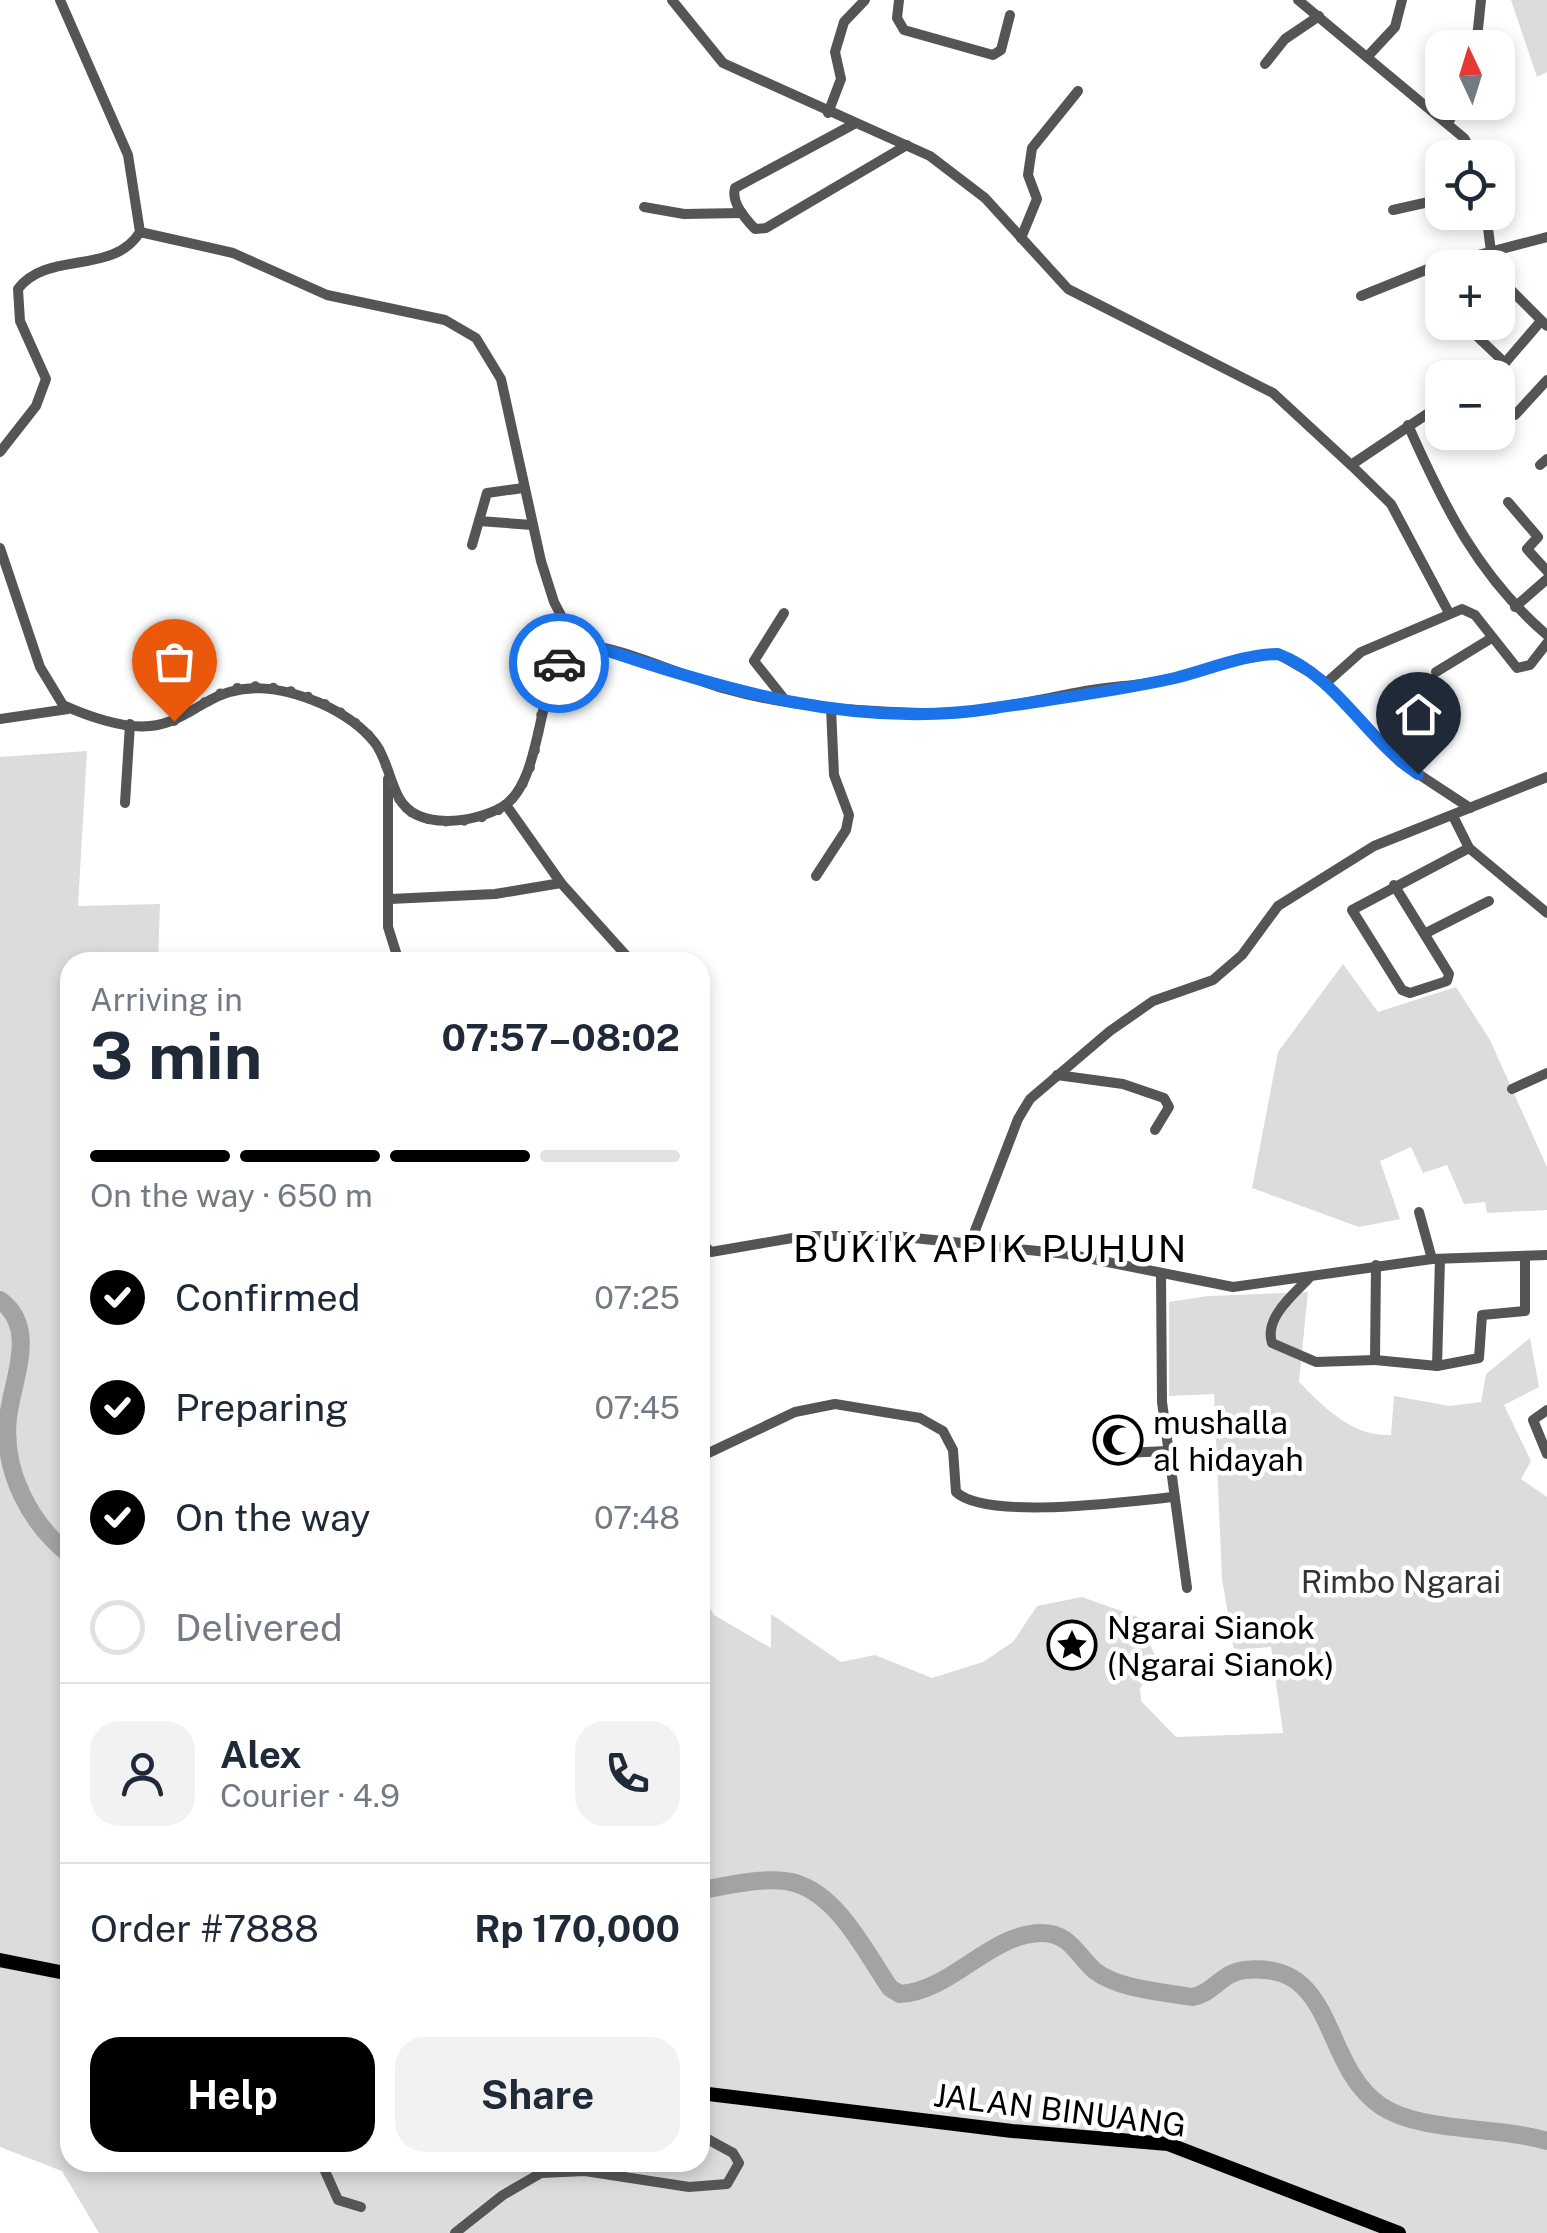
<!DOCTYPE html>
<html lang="en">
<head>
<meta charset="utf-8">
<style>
	:root { --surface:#fff; --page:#f2f2f3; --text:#1f2937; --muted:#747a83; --line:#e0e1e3; --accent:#000 }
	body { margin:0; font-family:"Public Sans",sans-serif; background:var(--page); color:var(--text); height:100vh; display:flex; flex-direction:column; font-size:38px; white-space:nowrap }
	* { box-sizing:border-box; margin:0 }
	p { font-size:32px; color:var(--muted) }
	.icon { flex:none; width:55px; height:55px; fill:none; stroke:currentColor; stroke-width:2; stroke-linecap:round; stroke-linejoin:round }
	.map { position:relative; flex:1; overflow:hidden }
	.drawer { position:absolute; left:60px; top:952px; width:650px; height:1220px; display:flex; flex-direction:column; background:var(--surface); border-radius:30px; box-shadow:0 5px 15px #0003 }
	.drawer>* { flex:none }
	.needle { width:65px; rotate:356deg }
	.controls { position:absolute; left:1425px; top:30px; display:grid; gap:20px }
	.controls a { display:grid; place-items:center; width:90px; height:90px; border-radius:20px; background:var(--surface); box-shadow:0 5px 15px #0003; font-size:50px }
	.pin { position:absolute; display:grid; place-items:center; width:85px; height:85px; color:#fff; margin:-102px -42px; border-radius:50% 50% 50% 0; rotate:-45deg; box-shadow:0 0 10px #0007 }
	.pin .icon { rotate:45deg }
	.courier { position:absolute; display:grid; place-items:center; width:100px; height:100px; margin:-50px; border:8px solid #1a73e8; border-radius:50%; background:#fff; color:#222; box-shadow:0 2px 12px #0007 }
	.overview em { font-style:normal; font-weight:700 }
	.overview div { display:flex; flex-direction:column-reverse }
	.overview { display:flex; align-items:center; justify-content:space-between; height:170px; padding:0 30px }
	h1 { font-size:65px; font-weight:700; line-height:75px }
	.bar { display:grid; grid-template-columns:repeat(4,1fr); gap:15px 10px; align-content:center; height:120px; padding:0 30px }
	.bar i { height:12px; border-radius:8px; background:var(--line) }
	.bar .on { background:var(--accent) }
	.bar p { grid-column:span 4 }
	.line { display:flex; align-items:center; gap:25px; padding:0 30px; border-top:2px solid var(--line) }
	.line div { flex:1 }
	.round { display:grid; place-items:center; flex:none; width:105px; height:105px; border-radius:30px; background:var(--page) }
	ol { padding:0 30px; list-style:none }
	li { display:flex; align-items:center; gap:30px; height:110px }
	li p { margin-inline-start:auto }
	li .icon { padding:10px; border-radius:50%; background:var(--accent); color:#fff; stroke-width:4 }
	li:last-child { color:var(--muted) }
	li i { width:55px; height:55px; border:5px solid var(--line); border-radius:50% }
	.cta { display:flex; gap:20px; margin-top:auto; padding:20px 30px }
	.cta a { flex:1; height:115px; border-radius:30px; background:var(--accent); color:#fff; font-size:40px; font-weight:700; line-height:115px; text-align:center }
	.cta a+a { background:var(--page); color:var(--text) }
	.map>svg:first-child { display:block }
	.green { fill:#dcdcdc }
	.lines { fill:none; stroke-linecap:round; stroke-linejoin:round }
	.river { stroke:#a3a3a3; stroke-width:18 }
	.major-casing { stroke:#dbdbdb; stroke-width:16 }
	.minor { stroke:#555; stroke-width:10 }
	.major { stroke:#000; stroke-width:14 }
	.done { stroke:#595959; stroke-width:10; stroke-dasharray:0 18 }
	.route { stroke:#1a73e8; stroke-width:12 }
	.labels { text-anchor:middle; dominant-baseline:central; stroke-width:9; stroke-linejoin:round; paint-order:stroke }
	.poi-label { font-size:32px; fill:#000; stroke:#fff; text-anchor:start }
	.park-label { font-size:32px; fill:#333; stroke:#fff }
	.street-label { font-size:32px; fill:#000; stroke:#fff }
	.quarter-label { font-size:38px; letter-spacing:2.5px; fill:#000; stroke:#fff }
</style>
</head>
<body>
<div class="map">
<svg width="1547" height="2233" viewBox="0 0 1547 2233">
	<rect width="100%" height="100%" fill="#fff"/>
	<g class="green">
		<path d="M1511,0H1547V72L1537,77Z"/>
		<path d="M87,751L78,906L160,904L158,962H70V2162H700V1591L714,1615L771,1648V1614L841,1662L875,1655L932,1678L983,1662L1013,1642L1037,1606L1082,1597L1138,1617L1159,1665L1140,1688L1141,1701L1176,1737L1283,1733L1271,1647L1234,1650L1222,1579L1214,1394L1169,1396V1302L1208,1296L1308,1292L1299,1382C1324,1407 1352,1437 1391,1435L1394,1396L1450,1406L1481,1402L1486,1374L1530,1338L1539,1387L1504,1405L1531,1461L1521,1479L1547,1497V2233H99L62,2171L0,2147V757Z"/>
		<path d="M1343,964L1378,1012L1456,987L1490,1040L1547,1167V1210L1487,1213L1485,1202L1464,1204L1447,1165L1423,1173L1411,1147L1380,1161L1400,1219L1359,1227L1252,1188L1278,1052Z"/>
	</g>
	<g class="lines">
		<g class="river">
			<path d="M0,1300C39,1328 12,1380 8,1418C2,1470 30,1524 70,1555"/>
			<path d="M700,1890C728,1886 768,1875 795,1883C839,1896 866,1953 890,1988L900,1994C952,1991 989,1934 1041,1933C1070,1933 1076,1954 1095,1971C1118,1989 1164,1992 1192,1997C1213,1994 1222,1972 1245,1970C1338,1960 1320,2065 1381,2106C1421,2133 1499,2126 1547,2141"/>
		</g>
		<g class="major-casing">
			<g id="major">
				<path d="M0,1960L70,1974"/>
				<path d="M700,2093L1012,2131L1168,2144L1399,2233"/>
			</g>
		</g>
		<g class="minor">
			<path d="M672,0L723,63L930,156L985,198L1068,289L1273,393L1351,465L1442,404"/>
			<path d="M899,0L897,18L904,30L993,55L1001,50L1010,15"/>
			<path d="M1298,0L1464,138L1475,158"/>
			<path d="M1476,48L1481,0"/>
			<path d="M1368,56L1395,27L1402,0"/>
			<path d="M1265,64L1285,39L1319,16"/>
			<path d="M828,113L841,79L835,52L844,22L865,0"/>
			<path d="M854,124L735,188C731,203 745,218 755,229L766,228L907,145"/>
			<path d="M1448,124L1458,102"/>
			<path d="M644,207L684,214L742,213"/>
			<path d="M1393,210L1442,199"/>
			<path d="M1486,212L1493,268"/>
			<path d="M140,232L233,253L327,295L445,320L476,338L501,379L541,561L554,602L577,646"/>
			<path d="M1021,238L1037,199L1028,175L1032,148L1078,91"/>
			<path d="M1498,277L1547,326"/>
			<path d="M1361,296L1433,267L1547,237"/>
			<path d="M1462,322L1505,363"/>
			<path d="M1492,378L1541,321"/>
			<path d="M1498,404L1505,413L1515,415L1547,380"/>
			<path d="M1408,425C1444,506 1478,576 1547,635"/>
			<path d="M0,452L36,406L46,379L20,321L18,289C47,250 113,276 140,232L128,155L60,0"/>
			<path d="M1351,465L1391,504L1449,613"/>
			<path d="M1540,465L1547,459"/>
			<path d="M1508,502L1538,537L1527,549L1547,571"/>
			<path d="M479,521L532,525"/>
			<path d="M472,545L487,493L523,488"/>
			<path d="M0,548L40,667L63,705C87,716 124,729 150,726C172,724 187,713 205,703C242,680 281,687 320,703C340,712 361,725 375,743C387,759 389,780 399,798C417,831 474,823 502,807C550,779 533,650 582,646C615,643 691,680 726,689C789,707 856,711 921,713C977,715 1031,701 1085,691C1115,686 1146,685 1175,678C1208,670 1244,654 1278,654L1321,679L1400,762L1470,808"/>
			<path d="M1515,607L1547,579"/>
			<path d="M784,613L754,661L786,701"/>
			<path d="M1436,672L1490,639"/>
			<path d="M1325,684L1361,652L1462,609L1475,615L1517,668L1530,665L1547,643"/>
			<path d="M0,719L68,709"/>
			<path d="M388,779V927L399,962"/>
			<path d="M125,803L130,724"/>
			<path d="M506,805L561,883L632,962"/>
			<path d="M1453,816L1469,848L1547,913"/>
			<path d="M816,876L846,830L849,815L834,775L831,708"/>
			<path d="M1394,885L1449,974L1447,981L1410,993L1402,990L1352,910L1469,848"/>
			<path d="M390,899L495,894L561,883"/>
			<path d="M1426,933L1489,901"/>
			<path d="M1057,1075L1123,1084L1164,1098L1169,1107L1155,1130"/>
			<path d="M1512,1089L1547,1073"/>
			<path d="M1419,1212L1432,1259"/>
			<path d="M971,1241L1018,1119L1030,1099L1110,1031L1153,1001L1213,980L1242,955L1278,906L1374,846L1547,777"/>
			<path d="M700,1242L711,1252L804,1236H895L1067,1254L1233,1287L1432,1259L1547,1255"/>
			<path d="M1376,1265L1375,1360L1437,1366L1479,1358L1482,1315L1525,1311V1256"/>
			<path d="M1161,1276L1162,1402L1187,1588"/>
			<path d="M1309,1278C1293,1295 1264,1318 1272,1343L1316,1362L1375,1360"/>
			<path d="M1437,1366L1440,1259"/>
			<path d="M1547,1410L1533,1420L1547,1454"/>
			<path d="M1125,1453L1167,1451"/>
			<path d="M700,1457L795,1412L835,1404L920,1418L943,1431L953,1450L956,1492C987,1521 1130,1501 1174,1497"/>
			<path d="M321,2162L338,2200L361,2207"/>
			<path d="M455,2233L503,2195L541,2173L585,2171L689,2187L727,2184L739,2163L733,2153L700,2135"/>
		</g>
		<use href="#major" class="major"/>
	</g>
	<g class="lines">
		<path class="done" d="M174,721C192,712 208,698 226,691C272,674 351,706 377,746C389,764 390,792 406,808C428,829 486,824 507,804C548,765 531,706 559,663"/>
		<path class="route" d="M559,663L577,646H594C722,690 858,730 995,708C1054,699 1117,691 1175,678C1208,670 1244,654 1278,654C1337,676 1366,740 1418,774"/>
	</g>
	<defs>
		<g id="mosque-ring" transform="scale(2.5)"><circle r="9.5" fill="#fff" stroke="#000" stroke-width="1.5"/><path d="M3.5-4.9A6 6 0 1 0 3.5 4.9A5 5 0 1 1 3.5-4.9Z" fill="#000"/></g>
		<g id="sight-ring" transform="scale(2.5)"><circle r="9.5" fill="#fff" stroke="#000" stroke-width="1.5"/><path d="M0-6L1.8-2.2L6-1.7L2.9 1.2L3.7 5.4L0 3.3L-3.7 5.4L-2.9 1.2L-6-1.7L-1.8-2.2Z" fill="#000"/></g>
	</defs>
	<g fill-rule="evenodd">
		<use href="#mosque-ring" x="1118" y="1440"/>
		<use href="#sight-ring" x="1072" y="1645"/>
	</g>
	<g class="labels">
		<g class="poi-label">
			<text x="1153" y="1422">mushalla<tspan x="1153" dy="37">al hidayah</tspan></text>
			<text x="1107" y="1627">Ngarai Sianok<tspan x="1107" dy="37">(Ngarai Sianok)</tspan></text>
		</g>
		<g class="park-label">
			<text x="1401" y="1581">Rimbo Ngarai</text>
		</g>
		<g class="street-label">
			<text transform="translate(1060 2110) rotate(7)">JALAN BINUANG</text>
		</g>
		<g class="quarter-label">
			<text x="991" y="1248">BUKIK APIK PUHUN</text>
		</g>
	</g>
</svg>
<div class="controls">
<a><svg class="needle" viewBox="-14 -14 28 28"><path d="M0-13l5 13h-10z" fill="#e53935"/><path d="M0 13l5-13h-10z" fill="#747a83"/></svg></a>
<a><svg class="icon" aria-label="locate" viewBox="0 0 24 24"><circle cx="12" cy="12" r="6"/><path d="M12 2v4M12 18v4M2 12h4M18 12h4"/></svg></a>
<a>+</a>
<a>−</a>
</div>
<div class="pin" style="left:174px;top:721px;background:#ea580c"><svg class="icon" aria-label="bag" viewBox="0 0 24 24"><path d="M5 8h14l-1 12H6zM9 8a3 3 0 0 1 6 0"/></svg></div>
<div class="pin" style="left:1418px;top:774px;background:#1f2937"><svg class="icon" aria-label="home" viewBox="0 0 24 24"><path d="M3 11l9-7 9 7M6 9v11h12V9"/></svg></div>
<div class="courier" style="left:559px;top:663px"><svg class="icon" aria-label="car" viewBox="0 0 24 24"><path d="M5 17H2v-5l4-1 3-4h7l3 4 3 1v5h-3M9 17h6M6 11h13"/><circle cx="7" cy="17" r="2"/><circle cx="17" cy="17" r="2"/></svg></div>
<section class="drawer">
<div class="overview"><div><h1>3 min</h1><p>Arriving in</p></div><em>07:57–08:02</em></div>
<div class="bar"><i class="on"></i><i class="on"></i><i class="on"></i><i></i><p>On the way · 650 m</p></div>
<ol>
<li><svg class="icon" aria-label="check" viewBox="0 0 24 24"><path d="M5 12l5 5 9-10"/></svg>Confirmed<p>07:25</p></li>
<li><svg class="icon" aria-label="check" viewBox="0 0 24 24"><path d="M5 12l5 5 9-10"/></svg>Preparing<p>07:45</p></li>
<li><svg class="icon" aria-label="check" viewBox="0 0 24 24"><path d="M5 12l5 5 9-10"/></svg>On the way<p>07:48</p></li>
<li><i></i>Delivered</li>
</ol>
<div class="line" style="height:180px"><a class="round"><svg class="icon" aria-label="person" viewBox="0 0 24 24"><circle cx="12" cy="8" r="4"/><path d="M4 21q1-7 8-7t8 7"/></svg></a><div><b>Alex</b><p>Courier · 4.9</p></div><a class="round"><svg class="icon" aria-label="phone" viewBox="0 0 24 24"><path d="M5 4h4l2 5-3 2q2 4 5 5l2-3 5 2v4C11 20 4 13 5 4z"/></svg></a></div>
<div class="line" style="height:130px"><div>Order #7888</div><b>Rp 170,000</b></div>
<div class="cta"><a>Help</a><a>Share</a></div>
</section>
</div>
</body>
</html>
